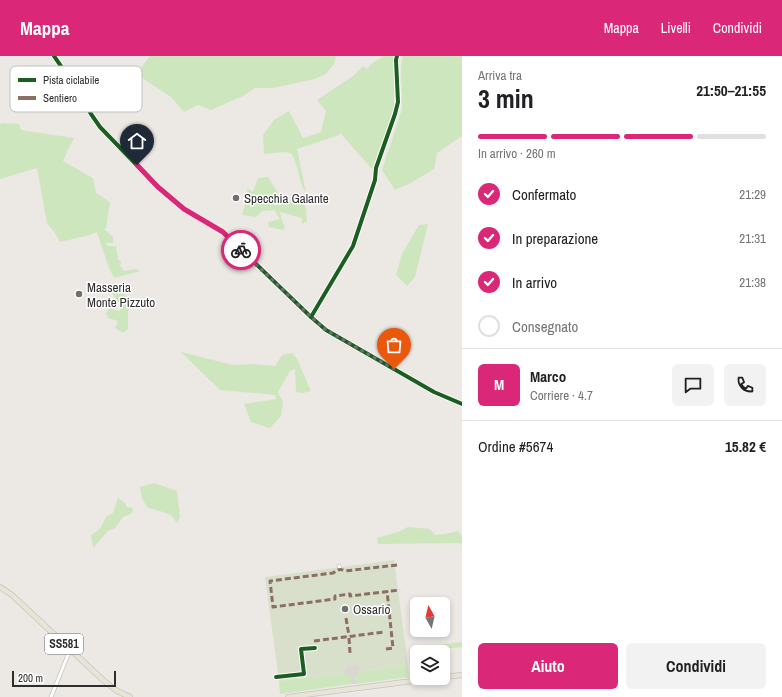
<!DOCTYPE html>
<html lang="it">
<head>
<meta charset="utf-8">
<style>
	:root { --surface:#fff; --page:#f2f2f2; --text:#202124; --muted:#757577; --line:#e0e0e0; --accent:#db2777 }
	body { margin:0; font-family:"Archivo Narrow",sans-serif; background:var(--page); color:var(--text); height:100vh; display:flex; flex-direction:column; font-size:15px; white-space:nowrap }
	* { box-sizing:border-box; margin:0 }
	p { font-size:13px; color:var(--muted) }
	.icon { flex:none; width:22px; height:22px; fill:none; stroke:currentColor; stroke-width:2; stroke-linecap:round; stroke-linejoin:round }
	.map { position:relative; flex:1; overflow:hidden }
	.drawer { display:flex; flex-direction:column; background:var(--surface); width:320px }
	.drawer>* { flex:none }
	.needle { width:26px; rotate:352deg }
	.fabs { position:absolute; left:410px; top:541px; display:grid; gap:8px }
	.fabs a { display:grid; place-items:center; width:40px; height:40px; border-radius:6px; background:var(--surface); box-shadow:0 2px 6px #0003; font-size:20px }
	.scale { position:absolute; left:12px; bottom:10px; width:104px; box-sizing:border-box; padding-left:4px; border:2px solid #2e2e2e; border-top:0; font-size:11px; line-height:14px; white-space:nowrap; color:#2e2e2e; -webkit-text-stroke:3px #fff; paint-order:stroke }
	.pin { position:absolute; display:grid; place-items:center; width:34px; height:34px; color:#fff; margin:-41px -17px; border-radius:50% 50% 50% 0; rotate:-45deg; box-shadow:0 0 4px #0007 }
	.pin .icon { rotate:45deg }
	.courier { position:absolute; display:grid; place-items:center; width:40px; height:40px; margin:-20px; border:3px solid #db2777; border-radius:50%; background:#fff; color:#222; box-shadow:0 1px 5px #0007 }
	.headline em { font-style:normal; font-weight:700 }
	.headline div { display:flex; flex-direction:column-reverse }
	.headline { display:flex; align-items:center; justify-content:space-between; height:68px; padding:0 16px }
	h1 { font-size:26px; font-weight:700; line-height:30px }
	.bar { display:grid; grid-template-columns:repeat(4,1fr); gap:6px 4px; align-content:center; height:48px; padding:0 16px }
	.bar i { height:5px; border-radius:3px; background:var(--line) }
	.bar .active { background:var(--accent) }
	.bar p { grid-column:span 4 }
	.line { display:flex; align-items:center; gap:10px; padding:0 16px; border-top:1px solid var(--line) }
	.line div { flex:1 }
	.round { display:grid; place-items:center; flex:none; width:42px; height:42px; border-radius:6px; background:var(--page) }
	ol { padding:0 16px; list-style:none }
	li { display:flex; align-items:center; gap:12px; height:44px }
	li p { margin-inline-start:auto }
	li .icon { padding:4px; border-radius:50%; background:var(--accent); color:#fff; stroke-width:4 }
	li:last-child { color:var(--muted) }
	li i { width:22px; height:22px; border:2px solid var(--line); border-radius:50% }
	.action { display:flex; gap:8px; margin-top:auto; padding:8px 16px }
	.action a { flex:1; height:46px; border-radius:6px; background:var(--accent); color:#fff; font-size:16px; font-weight:700; line-height:46px; text-align:center }
	.action a+a { background:var(--page); color:var(--text) }
	header { display:flex; align-items:center; gap:24px; box-sizing:border-box; height:56px; padding:0 20px; background:var(--accent); color:#fff }
	header strong { font-size:19px }
	nav { display:flex; gap:22px; margin-inline-start:auto; font-size:14px }
	main { display:flex; flex:1; min-height:0 }
	.map>svg:first-child { display:block }
	.green { fill:#cee6be }
	.cemetery { fill:#d8e0cc }
	.plaza { fill:#dad6d2 }
	.lines { fill:none; stroke-linecap:round; stroke-linejoin:round }
	.street-casing { stroke:#c5c4c5; stroke-width:4.5 }
	.secondary-casing { stroke:#c5c4c5; stroke-width:5.5 }
	.primary-casing { stroke:#c6c5c4; stroke-width:6 }
	.street { stroke:#fcfcfb; stroke-width:3 }
	.secondary { stroke:#fcfcfb; stroke-width:4 }
	.primary { stroke:#e8e4d6; stroke-width:4.5 }
	.quiet { stroke:#8d6e63; stroke-width:3; stroke-dasharray:6 3; stroke-linecap:butt }
	.cycleway-casing { stroke:#fff; stroke-width:6 }
	.cycleway { stroke:#1b5e20; stroke-width:4 }
	.done { stroke:#706f6e; stroke-width:4; stroke-dasharray:0 7.2 }
	.route { stroke:#db2777; stroke-width:5 }
	.poi-dot { fill:#706f6e; stroke:#fff; stroke-width:1.5 }
	.labels { text-anchor:middle; dominant-baseline:central; stroke-width:3; stroke-linejoin:round; paint-order:stroke }
	.shield { fill:#fff; stroke:#6d6d6d; stroke-width:1 }
	.shield-label { font-size:12px; font-weight:bold; fill:#2e2e2e }
	.poi-label { font-size:13px; fill:#2e2e2e; stroke:#fff; text-anchor:start }
	.key { fill:#fff; stroke:#c0c0c0; stroke-width:1 }
	.key-label { font-size:11px; fill:#2e2e2e }
</style>
</head>
<body>
<header>
<strong>Mappa</strong>
<nav><a>Mappa</a><a>Livelli</a><a>Condividi</a></nav>
</header>
<main>
<div class="map">
<svg width="462" height="641" viewBox="0 0 462 641">
	<rect width="100%" height="100%" fill="#ece8e4"/>
	<g class="green">
		<path d="M150,0H336L334,8L326,18L315,23L273,32H255L245,39L211,54L198,49L184,56L171,41L136,18Z"/>
		<path d="M384,0H395L394,54L372,113L342,79L341,76L339,79L297,93L306,137C298,125 299,109 291,97L284,96L264,98L263,79L274,64L289,55L303,82L321,76L326,55L317,44L353,20L363,10L367,13L371,8Z"/>
		<path d="M403,0H461L462,2V80L437,97L434,113L409,128L395,134L382,114L402,53L401,9Z"/>
		<path d="M3,67L19,68L21,74L74,82L68,94L63,105L93,122L96,137L110,146L106,173H104L113,181V187H106L107,190H116L118,203L121,206V209L118,207L124,215L135,213L141,215L114,222L109,212L97,176L90,179L60,186L55,177L47,167L37,112L0,123V68Z"/>
		<path d="M268,121L282,143L304,148L306,152L307,165L302,168V162L280,156L282,165L285,171L283,174L269,171L268,166L280,163L274,154L262,155L256,161L242,159L248,138L247,132L253,136L258,122Z"/>
		<path d="M428,168L415,221L407,230L396,219L402,198L419,169Z"/>
		<path d="M121,229L126,232L122,236L134,249L128,255V273L123,277L115,272L118,265L108,262L106,257L110,252L115,254L120,255V249L112,237V230Z"/>
		<path d="M181,296L233,309L252,308L275,310L282,299L292,297L297,303L311,335L303,337L296,336L295,313L290,315L278,336L283,346L281,360L270,372L251,366L244,348L276,343L275,339L220,334Z"/>
		<path d="M154,427L177,435L180,461L177,467L171,459L163,456L148,452L142,443L140,431Z"/>
		<path d="M118,442L125,447L127,451L133,452L132,457L123,461L115,472L108,475L93,492L91,479L100,473L106,461L113,457Z"/>
		<path d="M408,471L430,473L435,479L445,478L458,475L462,480V489L459,487L378,488L377,482L398,476Z"/>
		<path d="M462,586V591L424,595H410L411,592Z"/>
		<path d="M408,609L409,621L356,628L355,621L360,615Z"/>
		<path d="M345,617L351,621V628L280,638L279,625Z"/>
	</g>
	<path class="cemetery" d="M394,504L408,609L360,615L359,612L348,610L345,613V617L279,625L265,521Z"/>
	<path class="plaza" d="M355,609L359,612L360,615L355,621L356,628H351V621L345,617V613L348,610Z"/>
	<g class="lines">
		<g class="street-casing">
			<g id="street">
				<path d="M311,261L353,190L375,124L376,112L395,58L398,46L396,4L397,0"/>
				<path d="M339,510L340,513"/>
				<path d="M276,621L304,618L301,593L315,592"/>
				<path d="M51,641L70,594"/>
			</g>
		</g>
		<g class="secondary-casing">
			<path id="secondary" d="M54,0L72,26L91,58L100,71L158,131L184,153L223,176L311,261L326,274L434,336L462,348"/>
		</g>
		<g class="primary-casing">
			<g id="primary">
				<path d="M0,531L12,539L103,624L117,635L130,641"/>
				<path d="M443,621L462,619"/>
				<path d="M288,641L436,622"/>
			</g>
		</g>
		<use href="#street" class="street"/>
		<use href="#secondary" class="secondary"/>
		<use href="#primary" class="primary"/>
		<g class="quiet">
			<path d="M397,509L345,515C339,512 338,514 333,517L270,525L273,551L335,543V540L350,538V540L400,534"/>
			<path d="M346,562L349,580"/>
			<path d="M349,582L350,597"/>
			<path d="M314,585L384,576"/>
			<path d="M386,593L393,592L387,535"/>
		</g>
		<g class="cycleway-casing">
			<g id="cycleway">
				<path d="M54,0L72,26L91,58L100,71L158,131L184,153L223,176L311,261L326,274L434,336L462,348"/>
				<path d="M311,261L353,190L375,124L376,112L395,58L398,46L396,4L397,0"/>
				<path d="M276,621L304,618L301,593L315,592"/>
			</g>
		</g>
		<use href="#cycleway" class="cycleway"/>
	</g>
	<g class="lines">
		<path class="done" d="M241,194L311,261L326,274L394,313"/>
		<path class="route" d="M137,109L158,131L184,153L223,176L241,194"/>
	</g>
	<g class="poi-dot">
		<circle cx="236" cy="142" r="4"/>
		<circle cx="79" cy="238" r="4"/>
		<circle cx="345" cy="553" r="4"/>
	</g>
	<g class="labels">
		<rect class="shield" x="45" y="578" width="38" height="20" rx="3"/>
		<g class="shield-label">
			<text x="64" y="588">SS581</text>
		</g>
		<g class="poi-label">
			<text x="244" y="142">Specchia Galante</text>
			<text x="87" y="231">Masseria<tspan x="87" dy="15">Monte Pizzuto</tspan></text>
			<text x="353" y="553">Ossario</text>
		</g>
	</g>
	<rect x="10" y="10" width="132" height="46" rx="6" class="key"/>
	<rect x="18" y="22" width="18" height="4" fill="#1b5e20"/>
	<rect x="18" y="40" width="18" height="4" fill="#8d6e63"/>
	<g class="key-label">
		<text x="43" y="28">Pista ciclabile</text>
		<text x="43" y="46">Sentiero</text>
	</g>
</svg>
<div class="fabs">
<a><svg class="needle" viewBox="-14 -14 28 28"><path d="M0-13l5 13h-10z" fill="#e53935"/><path d="M0 13l5-13h-10z" fill="#757577"/></svg></a>
<a><svg class="icon" aria-label="layers" viewBox="0 0 24 24"><path d="M12 4l9 5-9 5-9-5zM3 14l9 5 9-5"/></svg></a>
</div>
<div class="scale">200 m</div>
<div class="pin" style="left:394px;top:313px;background:#ea580c"><svg class="icon" aria-label="bag" viewBox="0 0 24 24"><path d="M5 8h14l-1 12H6zM9 8a3 3 0 0 1 6 0"/></svg></div>
<div class="pin" style="left:137px;top:109px;background:#1f2937"><svg class="icon" aria-label="home" viewBox="0 0 24 24"><path d="M3 11l9-7 9 7M6 9v11h12V9"/></svg></div>
<div class="courier" style="left:241px;top:194px"><svg class="icon" aria-label="bike" viewBox="0 0 24 24"><circle cx="6" cy="16" r="4"/><circle cx="18" cy="16" r="4"/><path d="M6 16l4-8h5l3 8M10 8l3 8H6M13 5h3"/></svg></div>
</div>
<section class="drawer">
<div class="headline"><div><h1>3 min</h1><p>Arriva tra</p></div><em>21:50–21:55</em></div>
<div class="bar"><i class="active"></i><i class="active"></i><i class="active"></i><i></i><p>In arrivo · 260 m</p></div>
<ol>
<li><svg class="icon" aria-label="check" viewBox="0 0 24 24"><path d="M5 12l5 5 9-10"/></svg>Confermato<p>21:29</p></li>
<li><svg class="icon" aria-label="check" viewBox="0 0 24 24"><path d="M5 12l5 5 9-10"/></svg>In preparazione<p>21:31</p></li>
<li><svg class="icon" aria-label="check" viewBox="0 0 24 24"><path d="M5 12l5 5 9-10"/></svg>In arrivo<p>21:38</p></li>
<li><i></i>Consegnato</li>
</ol>
<div class="line" style="height:72px"><b class="round" style="background:var(--accent);color:#fff">M</b><div><b>Marco</b><p>Corriere · 4.7</p></div><a class="round"><svg class="icon" aria-label="chat" viewBox="0 0 24 24"><path d="M4 5h16v11H9l-5 4z"/></svg></a><a class="round"><svg class="icon" aria-label="phone" viewBox="0 0 24 24"><path d="M5 4h4l2 5-3 2q2 4 5 5l2-3 5 2v4C11 20 4 13 5 4z"/></svg></a></div>
<div class="line" style="height:52px"><div>Ordine #5674</div><b>15.82 €</b></div>
<div class="action"><a>Aiuto</a><a>Condividi</a></div>
</section>
</main>
</body>
</html>
